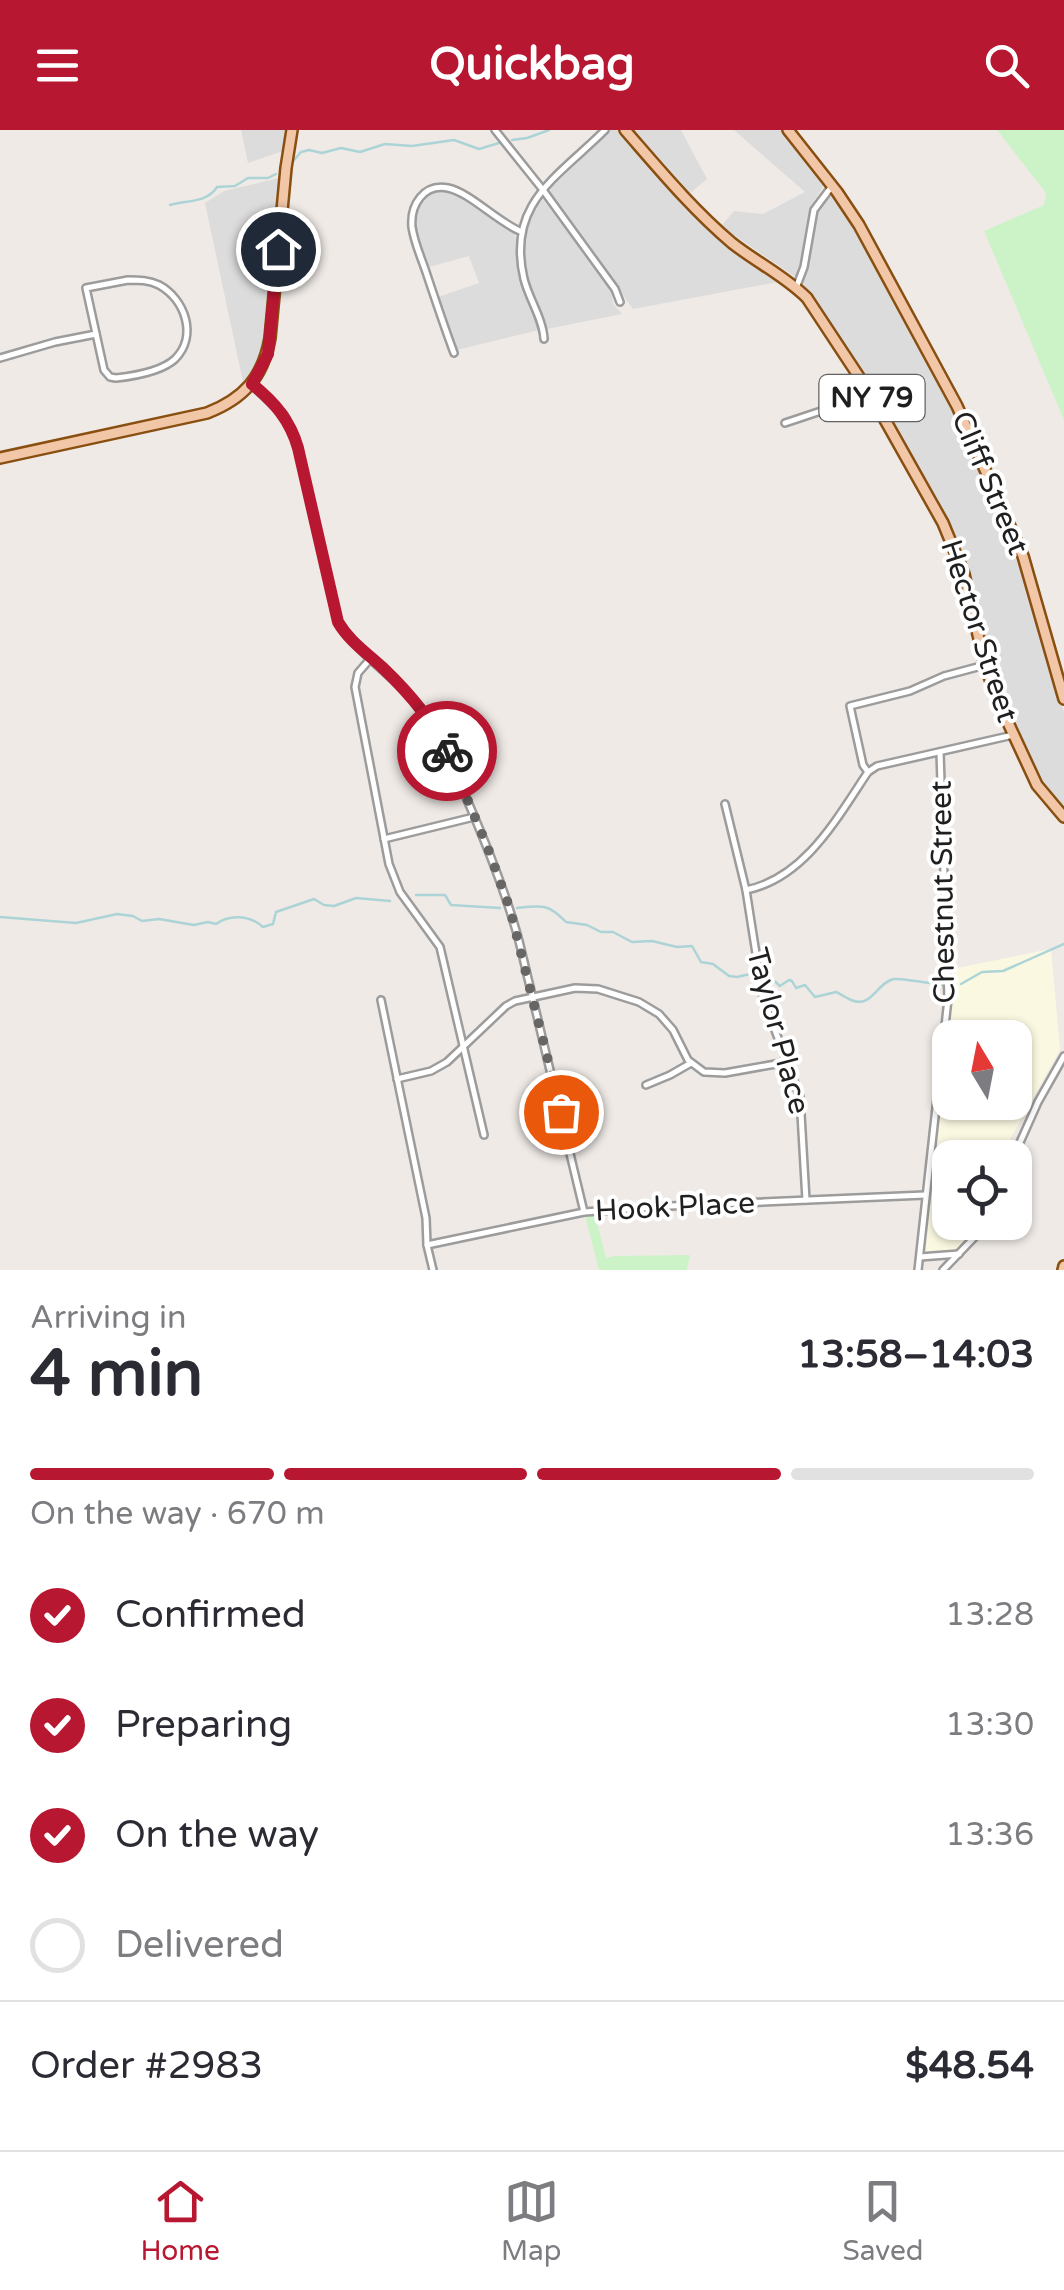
<!DOCTYPE html>
<html lang="en">
<head>
<meta charset="utf-8">
<style>
	:root { --surface:#fff; --page:#f7f7f7; --text:#2b2b33; --muted:#7c7c81; --line:#e1e1e2; --accent:#b71730 }
	body { margin:0; font-family:"Varela Round",sans-serif; background:var(--page); color:var(--text); height:100vh; display:flex; flex-direction:column; font-size:38px; white-space:nowrap }
	* { box-sizing:border-box; margin:0 }
	p { font-size:32px; color:var(--muted) }
	.icon { flex:none; width:55px; height:55px; fill:none; stroke:currentColor; stroke-width:2; stroke-linecap:round; stroke-linejoin:round }
	.map { position:relative; height:1140px; overflow:hidden }
	.details { display:flex; flex-direction:column; background:var(--surface); flex:1 }
	.details>* { flex:none }
	.needle { width:65px; rotate:350deg }
	.buttons { position:absolute; left:932px; top:890px; display:grid; gap:20px }
	.buttons a { display:grid; place-items:center; width:100px; height:100px; border-radius:20px; background:var(--surface); box-shadow:0 2px 8px #0004; font-size:50px }
	.pin { position:absolute; display:grid; place-items:center; width:85px; height:85px; color:#fff; margin:-42px; border:5px solid #fff; border-radius:50%; box-shadow:0 2px 10px #0007 }
	.courier { position:absolute; display:grid; place-items:center; width:100px; height:100px; margin:-50px; border:8px solid #b71730; border-radius:50%; background:#fff; color:#222; box-shadow:0 2px 12px #0007 }
	.overview em { font-style:normal; font-weight:700 }
	.overview div { display:flex; flex-direction:column-reverse }
	.overview { display:flex; align-items:center; justify-content:space-between; height:170px; padding:0 30px }
	h1 { font-size:65px; font-weight:700; line-height:75px }
	.bar { display:grid; grid-template-columns:repeat(4,1fr); gap:15px 10px; align-content:center; height:120px; padding:0 30px }
	.bar i { height:12px; border-radius:8px; background:var(--line) }
	.bar .on { background:var(--accent) }
	.bar p { grid-column:span 4 }
	.line { display:flex; align-items:center; gap:25px; padding:0 30px; border-top:2px solid var(--line) }
	.line div { flex:1 }
	ol { padding:0 30px; list-style:none }
	li { display:flex; align-items:center; gap:30px; height:110px }
	li p { margin-inline-start:auto }
	li .icon { padding:10px; border-radius:50%; background:var(--accent); color:#fff; stroke-width:4 }
	li:last-child { color:var(--muted) }
	li i { width:55px; height:55px; border:5px solid var(--line); border-radius:50% }
	header { display:flex; justify-content:space-between; align-items:center; height:130px; padding:0 30px; background:var(--accent); color:#fff; font-size:45px; font-weight:700 }
	.dock { display:flex; justify-content:space-around; align-items:center; height:140px; border-top:2px solid var(--line); background:var(--surface); font-size:28px; color:var(--muted) }
	.dock a { display:grid; justify-items:center; gap:5px }
	.dock .on { color:var(--accent) }
	.map>svg:first-child { display:block }
	.residential { fill:#dddcdc }
	.education { fill:#fbf8e2; fill-rule:evenodd }
	.park { fill:#ccf3c8 }
	.lines { fill:none; stroke-linecap:round; stroke-linejoin:round }
	.stream { stroke:#acd4d7; stroke-width:2.5 }
	.street-casing { stroke:#9c9c9c; stroke-width:10 }
	.primary-casing { stroke:#894f11; stroke-width:14 }
	.street { stroke:#fff; stroke-width:5 }
	.primary { stroke:#f1c7a8; stroke-width:9 }
	.done { stroke:#686665; stroke-width:10; stroke-dasharray:0 18 }
	.route { stroke:#b71730; stroke-width:12 }
	.labels { text-anchor:middle; dominant-baseline:central; stroke-width:8; stroke-linejoin:round; paint-order:stroke }
	.shield { fill:#fff; stroke:#626262; stroke-width:2.5 }
	.shield-label { font-size:28px; font-weight:bold; fill:#1f1f1f }
	.street-label { font-size:30px; fill:#1f1f1f; stroke:#fff }
</style>
</head>
<body>
<header><svg class="icon" aria-label="menu" viewBox="0 0 24 24"><path d="M4 6h16M4 12h16M4 18h16"/></svg>Quickbag<svg class="icon" aria-label="search" viewBox="0 0 24 24"><circle cx="10" cy="10" r="6"/><path d="M15 15l6 6"/></svg></header>
<div class="map">
<svg width="1064" height="1140" viewBox="0 0 1064 1140">
	<rect width="100%" height="100%" fill="#efeae6"/>
	<g class="residential">
		<path d="M241,0H286L283,21L248,33Z"/>
		<path d="M611,0H620L694,83L748,129L778,152L633,179L550,62L552,57Z"/>
		<path d="M634,0H681L707,49L690,63Z"/>
		<path d="M734,0H782L824,55L811,76L800,140L795,147L721,96L734,81L763,84L805,62Z"/>
		<path d="M279,48L262,216L255,235L243,252L205,73L224,61Z"/>
		<path d="M832,56L950,269L1015,415L1034,478L1048,539L1064,582V677L1044,653L1007,576L982,494L970,440L938,369L805,160L798,154L805,147L817,83Z"/>
		<path d="M439,60L458,65L514,102L516,109L519,145L539,200L457,220L438,167L479,153L469,126L429,137L417,101L416,82L425,66Z"/>
		<path d="M543,70L595,135L611,161L613,174L622,184L547,199L530,160L524,130V110L529,88L536,75Z"/>
	</g>
	<path class="education" d="M1051,819L1060,920L1008,1013L1005,1027L950,1028V1092L984,1093L962,1123L922,1124L952,839ZM950,908H1015V972H950Z"/>
	<g class="park">
		<path d="M997,0H1064V290L984,101L1044,75L1046,63Z"/>
		<path d="M594,1081L606,1128L614,1126L690,1125L687,1140H599L584,1082Z"/>
	</g>
	<g class="lines">
		<g class="stream">
			<path d="M512,10L527,8L549,0"/>
			<path d="M294,30L301,22L309,20L322,23L341,18L360,22L385,14L412,16L454,10L479,19L499,13"/>
			<path d="M170,75C187,70 207,73 217,57L235,56L248,48H268L276,44"/>
			<path d="M416,765H445L451,775L500,778"/>
			<path d="M517,778C543,775 549,774 566,792L587,795L601,802H613L632,812L652,811L677,817L692,816L701,832L713,834L729,846L737,847L750,844"/>
			<path d="M0,787L76,793L117,784L133,786L142,791L159,789L194,795L208,792L216,794C229,784 250,785 263,797L273,794L276,782L314,769L324,775L334,776L356,768L390,771"/>
			<path d="M771,848L780,856L789,850L792,851L796,858L805,855L815,867L836,862C841,864 846,868 851,870C872,879 877,852 894,849C900,848 935,854 944,855"/>
			<path d="M961,854L982,842L1003,841L1064,814"/>
		</g>
		<g class="street-casing">
			<g id="street">
				<path d="M495,0L543,60L615,159L620,172"/>
				<path d="M128,150C139,150 149,150 159,155C185,169 198,206 175,229C161,242 134,246 116,248L110,247L104,240L86,158Z"/>
				<path d="M796,158L804,137L814,80L832,56"/>
				<path d="M544,209C543,189 529,169 524,149C506,73 558,47 605,0"/>
				<path d="M454,223C444,196 435,169 426,142C421,127 414,112 412,97C410,75 424,53 448,58C471,63 497,92 522,102"/>
				<path d="M0,228L55,212L96,204"/>
				<path d="M252,255L284,285L296,310L338,492C357,524 395,546 418,576C441,606 454,638 468,672C488,718 506,763 519,811L584,1082"/>
				<path d="M785,293L839,275L867,260"/>
				<path d="M371,528L358,543L355,557L389,734L400,762L440,817L484,1005"/>
				<path d="M868,642L863,635L850,576L910,561L944,546L985,535"/>
				<path d="M725,674L746,760L763,868L800,967L806,1070"/>
				<path d="M384,709L474,687"/>
				<path d="M746,760C805,748 837,688 868,642L877,636L1013,605"/>
				<path d="M381,870L426,1088L427,1115L433,1140"/>
				<path d="M397,949L431,941L447,932L506,876L515,871L575,858L598,859L639,872L659,884L673,900L688,930L704,942L725,943L787,932"/>
				<path d="M646,955L670,945L691,933"/>
				<path d="M1013,1028L1038,972L1064,926"/>
				<path d="M427,1115L584,1082L670,1076L925,1065"/>
				<path d="M920,1127L959,1124"/>
				<path d="M918,1140L948,869L940,622"/>
				<path d="M943,1140L989,1092"/>
			</g>
		</g>
		<g class="primary-casing">
			<g id="primary">
				<path d="M625,0C659,39 692,79 732,113C756,132 785,146 807,168L871,265L943,393L964,444L985,535L998,571L1037,655L1064,687"/>
				<path d="M788,0L837,62L859,95L957,276L1023,426L1064,569"/>
				<path d="M0,328L207,283C243,269 263,248 270,208L286,38L292,0"/>
				<path d="M1063,1140L1064,1136"/>
			</g>
		</g>
		<use href="#street" class="street"/>
		<use href="#primary" class="primary"/>
	</g>
	<g class="lines">
		<path class="done" d="M447,621L487,716L510,779L561,982"/>
		<path class="route" d="M278,119L268,224L252,254C275,273 290,290 298,318L338,492C349,511 367,523 383,538C408,562 432,589 447,621"/>
	</g>
	<g class="labels">
		<rect class="shield" x="819.5" y="245" width="105" height="46" rx="8"/>
		<g class="shield-label">
			<text x="872" y="268">NY 79</text>
		</g>
		<g class="street-label">
			<text transform="translate(990 353) rotate(67)">Cliff Street</text>
			<text transform="translate(979 501) rotate(72)">Hector Street</text>
			<text transform="translate(943 762) rotate(-91)">Chestnut Street</text>
			<text transform="translate(778 901) rotate(75)">Taylor Place</text>
			<text transform="translate(675 1077) rotate(-3)">Hook Place</text>
		</g>
	</g>
</svg>
<div class="buttons">
<a><svg class="needle" viewBox="-14 -14 28 28"><path d="M0-13l5 13h-10z" fill="#e53935"/><path d="M0 13l5-13h-10z" fill="#7c7c81"/></svg></a>
<a><svg class="icon" aria-label="locate" viewBox="0 0 24 24"><circle cx="12" cy="12" r="6"/><path d="M12 2v4M12 18v4M2 12h4M18 12h4"/></svg></a>
</div>
<div class="pin" style="left:561px;top:982px;background:#ea580c"><svg class="icon" aria-label="bag" viewBox="0 0 24 24"><path d="M5 8h14l-1 12H6zM9 8a3 3 0 0 1 6 0"/></svg></div>
<div class="pin" style="left:278px;top:119px;background:#1f2937"><svg class="icon" aria-label="home" viewBox="0 0 24 24"><path d="M3 11l9-7 9 7M6 9v11h12V9"/></svg></div>
<div class="courier" style="left:447px;top:621px"><svg class="icon" aria-label="bike" viewBox="0 0 24 24"><circle cx="6" cy="16" r="4"/><circle cx="18" cy="16" r="4"/><path d="M6 16l4-8h5l3 8M10 8l3 8H6M13 5h3"/></svg></div>
</div>
<section class="details">
<div class="overview"><div><h1>4 min</h1><p>Arriving in</p></div><em>13:58–14:03</em></div>
<div class="bar"><i class="on"></i><i class="on"></i><i class="on"></i><i></i><p>On the way · 670 m</p></div>
<ol>
<li><svg class="icon" aria-label="check" viewBox="0 0 24 24"><path d="M5 12l5 5 9-10"/></svg>Confirmed<p>13:28</p></li>
<li><svg class="icon" aria-label="check" viewBox="0 0 24 24"><path d="M5 12l5 5 9-10"/></svg>Preparing<p>13:30</p></li>
<li><svg class="icon" aria-label="check" viewBox="0 0 24 24"><path d="M5 12l5 5 9-10"/></svg>On the way<p>13:36</p></li>
<li><i></i>Delivered</li>
</ol>
<div class="line" style="height:130px"><div>Order #2983</div><b>$48.54</b></div>
</section>
<nav class="dock">
<a class="on"><svg class="icon" aria-label="home" viewBox="0 0 24 24"><path d="M3 11l9-7 9 7M6 9v11h12V9"/></svg>Home</a>
<a><svg class="icon" aria-label="map" viewBox="0 0 24 24"><path d="M3 6l6-2 6 2 6-2v14l-6 2-6-2-6 2zM9 4v14M15 6v14"/></svg>Map</a>
<a><svg class="icon" aria-label="saved" viewBox="0 0 24 24"><path d="M7 4h10v16l-5-4-5 4z"/></svg>Saved</a>
</nav>
</body>
</html>
